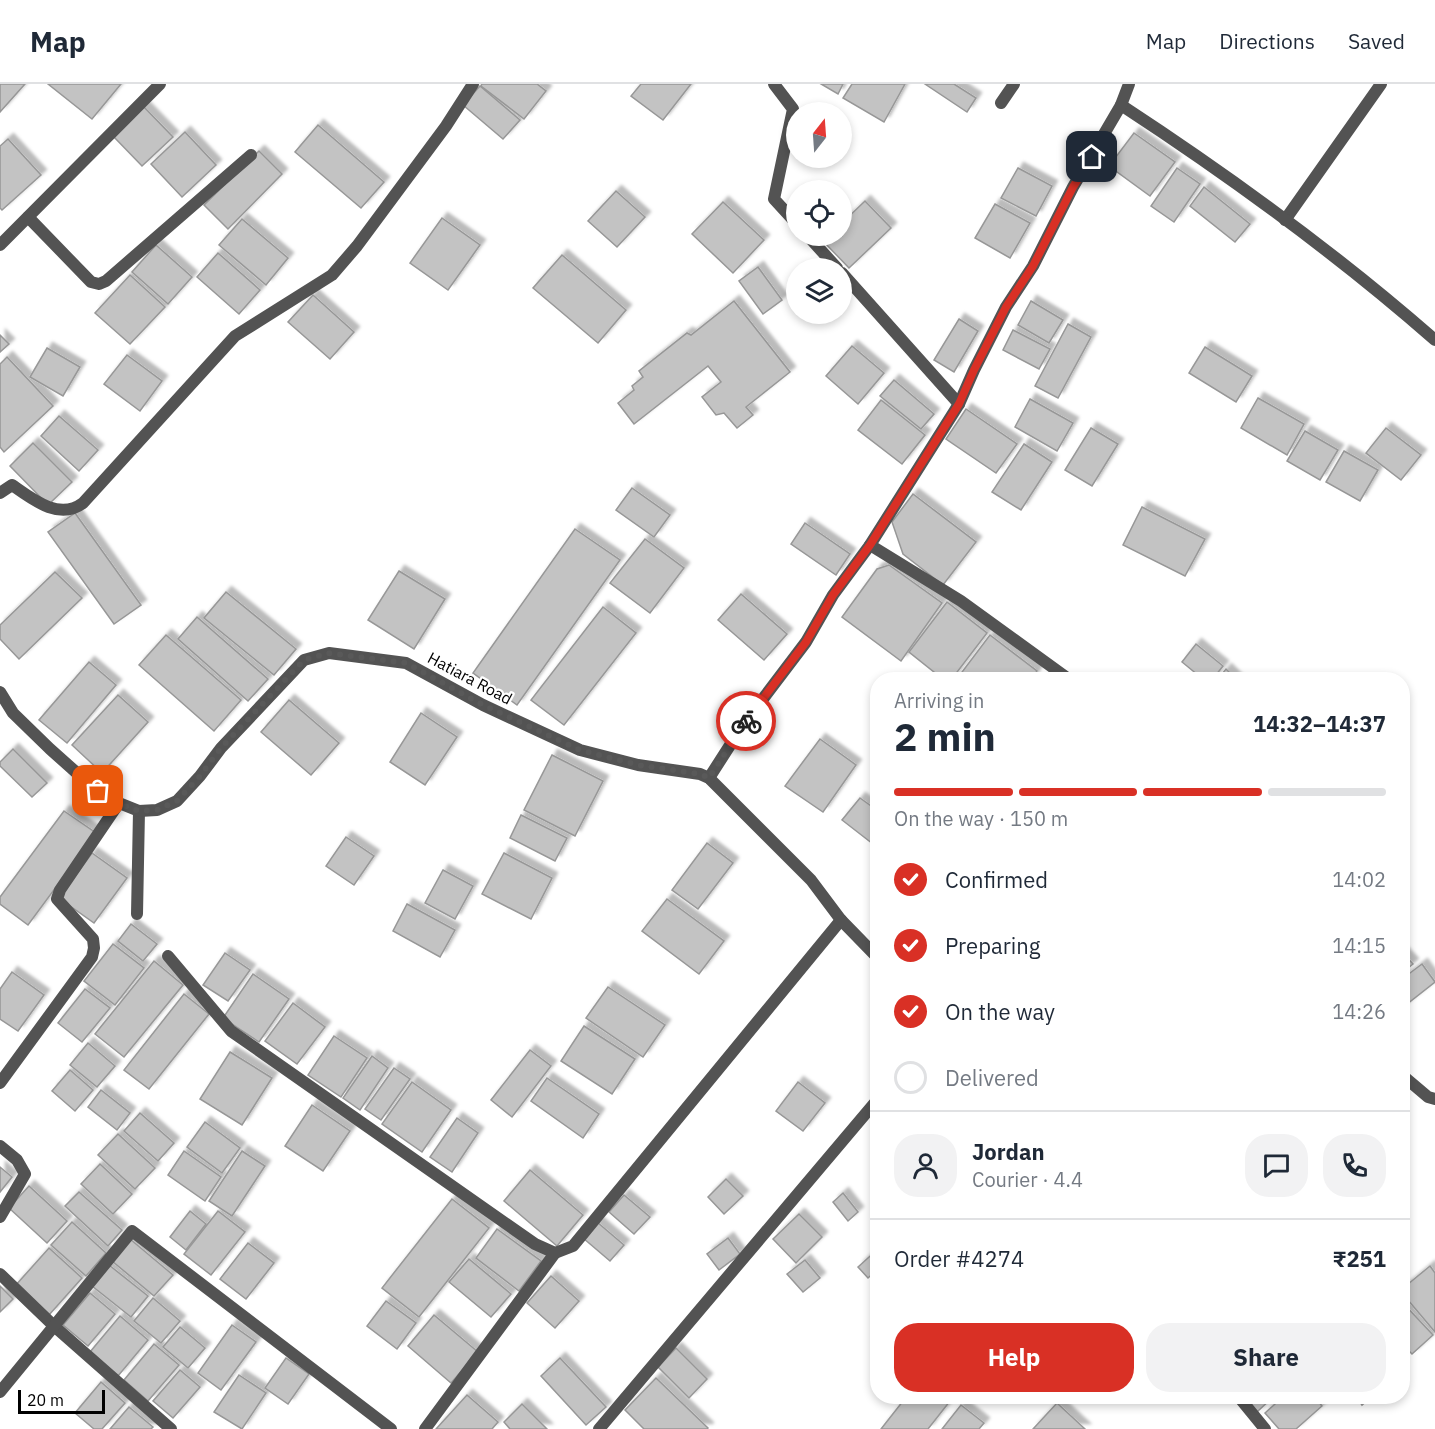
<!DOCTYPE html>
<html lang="en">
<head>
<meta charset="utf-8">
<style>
	:root { --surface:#fff; --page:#f2f2f3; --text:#1f2937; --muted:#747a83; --line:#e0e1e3; --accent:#d93025 }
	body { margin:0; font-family:"IBM Plex Sans",sans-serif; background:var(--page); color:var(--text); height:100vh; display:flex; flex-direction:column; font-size:22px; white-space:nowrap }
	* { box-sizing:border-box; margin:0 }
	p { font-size:20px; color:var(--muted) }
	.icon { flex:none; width:33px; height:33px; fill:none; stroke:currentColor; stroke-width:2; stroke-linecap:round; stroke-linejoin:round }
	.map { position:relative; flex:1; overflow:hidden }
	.sheet { position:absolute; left:870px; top:588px; width:540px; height:732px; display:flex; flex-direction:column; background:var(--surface); border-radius:24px; box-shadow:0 3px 9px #0003 }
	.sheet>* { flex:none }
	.needle { width:39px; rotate:17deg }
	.tools { position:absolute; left:786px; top:18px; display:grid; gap:12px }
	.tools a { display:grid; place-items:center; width:66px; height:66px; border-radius:50%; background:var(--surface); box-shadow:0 3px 9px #0003; font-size:30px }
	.scale { position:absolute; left:18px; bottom:15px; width:87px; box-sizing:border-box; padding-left:6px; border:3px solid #000; border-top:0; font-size:16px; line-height:21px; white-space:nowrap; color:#000; -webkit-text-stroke:4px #fff; paint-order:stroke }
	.pin { position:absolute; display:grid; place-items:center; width:51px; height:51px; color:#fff; margin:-26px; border-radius:12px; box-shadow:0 3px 9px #0006 }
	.courier { position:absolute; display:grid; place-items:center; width:60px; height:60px; margin:-30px; border:4px solid #d93025; border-radius:50%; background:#fff; color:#222; box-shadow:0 2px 8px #0007 }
	.summary em { font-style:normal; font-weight:700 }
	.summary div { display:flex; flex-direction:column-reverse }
	.summary { display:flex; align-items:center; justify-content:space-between; height:102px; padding:0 24px }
	h1 { font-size:39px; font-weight:700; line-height:45px }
	.bar { display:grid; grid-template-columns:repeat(4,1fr); gap:9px 6px; align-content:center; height:72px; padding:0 24px }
	.bar i { height:8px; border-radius:4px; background:var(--line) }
	.bar .on { background:var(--accent) }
	.bar p { grid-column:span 4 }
	.line { display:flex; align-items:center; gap:15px; padding:0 24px; border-top:2px solid var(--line) }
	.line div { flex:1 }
	.round { display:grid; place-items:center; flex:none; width:63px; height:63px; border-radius:24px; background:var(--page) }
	ol { padding:0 24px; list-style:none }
	li { display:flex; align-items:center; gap:18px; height:66px }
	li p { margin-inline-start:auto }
	li .icon { padding:6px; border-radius:50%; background:var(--accent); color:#fff; stroke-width:4 }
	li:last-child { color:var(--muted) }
	li i { width:33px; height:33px; border:3px solid var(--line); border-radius:50% }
	.button { display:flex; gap:12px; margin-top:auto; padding:12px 24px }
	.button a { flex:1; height:69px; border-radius:24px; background:var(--accent); color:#fff; font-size:24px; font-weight:700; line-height:69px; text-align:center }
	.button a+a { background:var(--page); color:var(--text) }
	header { display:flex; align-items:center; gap:36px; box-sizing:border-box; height:84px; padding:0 30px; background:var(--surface); border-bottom:2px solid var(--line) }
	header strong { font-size:28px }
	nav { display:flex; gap:33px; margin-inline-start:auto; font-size:21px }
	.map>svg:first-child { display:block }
	.building { fill:#c3c3c3; stroke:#979797; stroke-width:1.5; filter:url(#shadow) }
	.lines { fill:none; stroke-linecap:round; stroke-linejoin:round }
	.service { stroke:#535353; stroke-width:12 }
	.minor { stroke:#535353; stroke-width:12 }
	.tertiary { stroke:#535353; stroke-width:12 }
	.done { stroke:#595959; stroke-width:6; stroke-dasharray:0 10.8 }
	.route { stroke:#d93025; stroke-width:8 }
	.labels { text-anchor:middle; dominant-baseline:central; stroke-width:4.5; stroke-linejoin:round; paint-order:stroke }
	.street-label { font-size:16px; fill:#000; stroke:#fff }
</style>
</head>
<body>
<header>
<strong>Map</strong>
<nav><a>Map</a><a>Directions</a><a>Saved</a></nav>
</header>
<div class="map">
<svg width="1435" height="1345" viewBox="0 0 1435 1345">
	<defs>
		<filter id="shadow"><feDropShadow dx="5.5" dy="-5.5" stdDeviation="1.5" flood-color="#0004"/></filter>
	</defs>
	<rect width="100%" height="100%" fill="#fff"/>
	<g class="building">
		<path d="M0,0H25L0,28Z"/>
		<path d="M48,0H121L92,35Z"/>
		<path d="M482,0H537L546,7L524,35L481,2Z"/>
		<path d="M641,0H691L663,36L631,12Z"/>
		<path d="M821,0H843L838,10Z"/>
		<path d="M852,0H905L884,38L843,14Z"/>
		<path d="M925,0H954L976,14L967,28Z"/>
		<path d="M480,2L520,36L503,55L463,21Z"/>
		<path d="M144,23L173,53L142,82L113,52Z"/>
		<path d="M318,41L384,98L361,124L295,68Z"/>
		<path d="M185,48L216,81L182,113L151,80Z"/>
		<path d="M1134,49L1175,78L1150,112L1109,82Z"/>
		<path d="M8,55L41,91L2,126L0,124V62Z"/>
		<path d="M259,67L282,90L228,145L204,121Z"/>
		<path d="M1018,84L1052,102L1036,132L1001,114Z"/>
		<path d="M1177,84L1200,100L1174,138L1151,122Z"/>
		<path d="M1204,103L1250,140L1235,158L1190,122Z"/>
		<path d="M616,107L645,133L617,163L588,137Z"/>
		<path d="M865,117L891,144L849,184L823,157L829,152H842V139Z"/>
		<path d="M723,118L764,156L733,189L692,150Z"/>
		<path d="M995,120L1030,139L1010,174L975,154Z"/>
		<path d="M442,134L480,161L448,206L410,179Z"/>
		<path d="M242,135L288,174L266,201L219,161Z"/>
		<path d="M156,161L192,193L168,220L132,188Z"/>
		<path d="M218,169L260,206L239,230L197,193Z"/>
		<path d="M562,171L626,226L598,259L533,204Z"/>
		<path d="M758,183L782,216L763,230L739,197Z"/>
		<path d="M130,191L165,223L130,260L95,229Z"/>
		<path d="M313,211L354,248L330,275L288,238Z"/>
		<path d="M734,217L790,288L746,323L753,331L737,344L724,329L716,331L702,313L721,298L708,282L634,340L618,319L634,306L632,302L643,293L639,287L687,249L691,251Z"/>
		<path d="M1031,217L1063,236L1049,259L1018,241Z"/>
		<path d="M959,235L978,247L954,288L934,276Z"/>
		<path d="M1068,240L1091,253L1058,314L1035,302Z"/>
		<path d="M1013,246L1050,265L1039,285L1003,266Z"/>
		<path d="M0,251L9,260L0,268Z"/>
		<path d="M852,262L884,289L858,320L826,292Z"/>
		<path d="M1205,263L1252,292L1236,318L1189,289Z"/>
		<path d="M47,264L80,283L63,312L30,293Z"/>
		<path d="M127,271L162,297L140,327L104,300Z"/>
		<path d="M7,273L53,322L4,368L0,363V280Z"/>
		<path d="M894,296L934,330L921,345L880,312Z"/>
		<path d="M1258,314L1304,340L1287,371L1241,344Z"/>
		<path d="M1030,315L1073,339L1057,367L1015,343Z"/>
		<path d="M881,316L925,351L902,380L858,346Z"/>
		<path d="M966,325L1017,360L996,389L946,355Z"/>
		<path d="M59,332L98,366L79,387L41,352Z"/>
		<path d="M1091,344L1118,360L1092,402L1065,386Z"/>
		<path d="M1386,344L1421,371L1401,396L1366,369Z"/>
		<path d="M1305,347L1338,366L1320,396L1287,377Z"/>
		<path d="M33,359L72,398L48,421L10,382Z"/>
		<path d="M1024,360L1052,378L1021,426L992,408Z"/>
		<path d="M1344,367L1378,386L1360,417L1326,398Z"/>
		<path d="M632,404L670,431L654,453L616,426Z"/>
		<path d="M913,410L976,458L943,501L903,470L892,438Z"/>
		<path d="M1142,423L1205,455L1185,492L1123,461Z"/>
		<path d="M75,429L141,521L114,540L48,448Z"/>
		<path d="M805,439L850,470L836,491L791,460Z"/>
		<path d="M575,445L620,476L517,621L473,589Z"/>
		<path d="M645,455L684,484L650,529L610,499Z"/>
		<path d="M889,481L942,519L901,577L842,533L877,485Z"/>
		<path d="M399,487L445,515L414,565L368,536Z"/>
		<path d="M55,488L82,514L19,575L0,555V541Z"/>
		<path d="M226,508L296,565L274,591L204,534Z"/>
		<path d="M741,510L787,550L764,576L718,536Z"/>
		<path d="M947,518L987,549L951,596H944L909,568Z"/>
		<path d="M603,523L636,549L564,641L531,616Z"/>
		<path d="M197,533L268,595L248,617L178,555Z"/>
		<path d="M166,551L241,616L214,647L139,581Z"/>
		<path d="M990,551L1037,587L1031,596H956Z"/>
		<path d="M1196,560L1223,582L1212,596H1204L1182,578Z"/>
		<path d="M89,578L116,601L67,659L39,636Z"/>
		<path d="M1226,585L1237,596H1217Z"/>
		<path d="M118,611L148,638L102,689L72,661Z"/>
		<path d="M289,616L339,659L311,691L261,648Z"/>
		<path d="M421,629L457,653L425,701L390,678Z"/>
		<path d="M820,655L856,681L823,728L785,702Z"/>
		<path d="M13,665L47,699L32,713L0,682V678Z"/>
		<path d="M552,671L603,697L575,752L524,726Z"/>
		<path d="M860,714L878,727V754L873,760L842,736Z"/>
		<path d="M64,727L96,749L28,841L0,820V813Z"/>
		<path d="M521,731L567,754L555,777L510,754Z"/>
		<path d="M346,753L374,772L354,801L326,782Z"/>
		<path d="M707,759L733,779L698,825L672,806Z"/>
		<path d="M92,769L127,794L94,839L59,814Z"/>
		<path d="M504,769L552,794L531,835L482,810Z"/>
		<path d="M443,786L473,802L455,835L425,819Z"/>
		<path d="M667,815L724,857L699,890L642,847Z"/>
		<path d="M407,820L455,846L440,873L393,847Z"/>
		<path d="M131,840L157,860L143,877L118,857Z"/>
		<path d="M113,860L144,884L115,921L84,897Z"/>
		<path d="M1402,868L1413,880L1402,889Z"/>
		<path d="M225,869L250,886L228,917L203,901Z"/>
		<path d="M154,877L183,901L124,973L95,950Z"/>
		<path d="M1422,880L1435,898L1402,924V895Z"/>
		<path d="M12,888L44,911L18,947L0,935V905Z"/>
		<path d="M253,890L289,915L259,958L223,934Z"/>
		<path d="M608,903L665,941L643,973L586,934Z"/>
		<path d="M85,905L110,924L82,958L58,939Z"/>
		<path d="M184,910L209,930L149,1005L124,986Z"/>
		<path d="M293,919L325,943L297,980L265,957Z"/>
		<path d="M584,942L635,975L612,1010L561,977Z"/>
		<path d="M334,952L367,974L341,1013L308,991Z"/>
		<path d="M88,959L115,982L97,1003L70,981Z"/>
		<path d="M530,966L551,982L512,1033L491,1016Z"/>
		<path d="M230,968L272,994L242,1041L200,1015Z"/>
		<path d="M372,972L388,984L360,1026L343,1014Z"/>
		<path d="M394,984L410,995L381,1036L365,1025Z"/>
		<path d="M70,986L93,1006L75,1027L52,1007Z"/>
		<path d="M547,994L599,1030L583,1054L531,1017Z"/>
		<path d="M412,998L451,1026L422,1068L382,1040Z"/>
		<path d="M798,998L825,1019L803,1047L776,1027Z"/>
		<path d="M101,1006L130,1029L117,1046L88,1023Z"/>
		<path d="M312,1021L350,1047L323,1087L285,1062Z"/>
		<path d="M140,1029L174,1059L158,1077L124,1047Z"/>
		<path d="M457,1034L478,1049L452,1088L430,1073Z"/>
		<path d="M205,1038L240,1064L222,1089L187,1063Z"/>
		<path d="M118,1050L155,1084L135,1105L98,1071Z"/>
		<path d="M184,1067L221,1093L205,1117L168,1091Z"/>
		<path d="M242,1067L265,1082L232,1132L209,1117Z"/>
		<path d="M100,1080L132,1110L113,1130L81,1100Z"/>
		<path d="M0,1083L12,1093L0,1108Z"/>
		<path d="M530,1086L583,1131L557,1162L504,1117Z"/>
		<path d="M726,1095L743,1112L724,1130L708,1113Z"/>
		<path d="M29,1102L67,1137L47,1159L9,1124Z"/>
		<path d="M79,1108L122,1146L108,1162L65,1122Z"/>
		<path d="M843,1109L858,1128L848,1137L833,1118Z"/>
		<path d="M624,1111L650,1133L634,1150L609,1128Z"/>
		<path d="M452,1115L489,1144L419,1233L382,1204Z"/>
		<path d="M190,1127L206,1140L186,1166L170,1153Z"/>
		<path d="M218,1127L245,1148L211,1191L184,1170Z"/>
		<path d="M799,1130L822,1153L796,1179L773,1155Z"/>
		<path d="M72,1138L106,1169L86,1192L51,1161Z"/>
		<path d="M597,1138L624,1161L610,1177L583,1154Z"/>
		<path d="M497,1145L541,1177L519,1207L476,1174Z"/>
		<path d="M728,1154L740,1170L719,1186L707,1170Z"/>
		<path d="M130,1155L173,1191L154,1212L112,1177Z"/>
		<path d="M248,1159L274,1179L246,1215L220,1195Z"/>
		<path d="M49,1164L82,1194L49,1231L15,1202Z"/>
		<path d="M878,1165V1185L868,1194L858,1183Z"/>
		<path d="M469,1175L511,1210L491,1233L449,1198Z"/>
		<path d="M805,1176L820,1194L803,1208L787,1190Z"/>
		<path d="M109,1181L148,1212L131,1233L92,1202Z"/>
		<path d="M1430,1182L1435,1189V1248L1402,1209V1205Z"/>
		<path d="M551,1192L579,1217L555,1244L527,1219Z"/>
		<path d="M0,1202L13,1215L0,1228Z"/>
		<path d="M90,1209L115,1230L88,1262L63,1241Z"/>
		<path d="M153,1214L180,1237L161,1259L134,1237Z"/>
		<path d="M386,1217L416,1239L397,1265L367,1242Z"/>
		<path d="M1402,1218L1433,1251L1412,1270L1402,1260Z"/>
		<path d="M434,1231L478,1268L451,1299L408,1262Z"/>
		<path d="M120,1232L148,1256L118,1292L90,1268Z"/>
		<path d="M232,1241L256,1258L221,1306L198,1289Z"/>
		<path d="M180,1243L205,1264L188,1284L163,1263Z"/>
		<path d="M154,1260L179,1281L148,1317L124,1296Z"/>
		<path d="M676,1264L707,1295L689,1314L658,1283Z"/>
		<path d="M286,1274L309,1290L288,1320L265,1304Z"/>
		<path d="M560,1274L606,1323L586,1341L541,1292Z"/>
		<path d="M180,1286L200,1303L173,1334L153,1317Z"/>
		<path d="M239,1291L266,1309L242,1345L214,1328Z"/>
		<path d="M656,1294L708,1344L707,1345H644L625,1326Z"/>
		<path d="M101,1298L125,1319L102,1345H94L75,1329Z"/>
		<path d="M467,1311L498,1338L492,1345H436Z"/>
		<path d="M907,1312H954L928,1345H881Z"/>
		<path d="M1242,1312H1274L1257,1328Z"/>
		<path d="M1284,1312H1314L1322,1322L1296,1345H1279L1265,1329Z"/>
		<path d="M1356,1312H1372L1362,1321Z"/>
		<path d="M1057,1319L1085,1345H1033Z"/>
		<path d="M522,1320L547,1345H510L504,1338Z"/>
		<path d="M961,1321L984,1339L979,1345H942Z"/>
		<path d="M129,1323L153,1343L151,1345H110Z"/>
	</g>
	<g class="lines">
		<path class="service" d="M1285,136L1381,0"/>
		<g class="minor">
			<path d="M774,0L793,25L774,115L796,139"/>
			<path d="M1001,19L1014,0"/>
			<path d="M1121,21C1231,93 1337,170 1435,256"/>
			<path d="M28,133L91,198L99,200L106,197L251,71"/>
			<path d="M808,152L837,184"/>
			<path d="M0,161L160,0"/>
			<path d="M842,189L959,320"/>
			<path d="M0,409L12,401C32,415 59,437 83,419L235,252L332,191L357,162L446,42L473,0"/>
			<path d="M870,461L961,517L1070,596"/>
			<path d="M137,830L139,727"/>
			<path d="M168,872L231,947L535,1160L555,1169L573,1162L841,836"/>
			<path d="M1402,991L1428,1013L1435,1015"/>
			<path d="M0,999L92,873L94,864L93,855L57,815L60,806L119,719"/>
			<path d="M0,1062L17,1076L25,1090L0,1133"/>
			<path d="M0,1190L54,1242L171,1345"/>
			<path d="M0,1308L132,1147L391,1345"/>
			<path d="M425,1345L555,1169"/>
			<path d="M599,1345L878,1015"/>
		</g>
		<g class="tertiary">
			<path d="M0,608L13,629L50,665L87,698L109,715L139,727L157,726L177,717L200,692L221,664L304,576L329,569L406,579L483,621L580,666L638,681L700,690L709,694L811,796L841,836L878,874"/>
			<path d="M709,694L743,641L806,558L833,511L870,461L959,320L974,286L1006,223L1033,182L1073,103L1121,21L1129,0"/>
			<path d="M1238,1312L1265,1345"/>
		</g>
	</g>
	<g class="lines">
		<path class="done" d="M98,707L109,716L139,727L157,726L177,717L200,692L221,664L304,576L328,569L406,579L483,621L580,666L638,681L700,690L709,694L746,637"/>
		<path class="route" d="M746,637L806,558L833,511L870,461L959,320L974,286L1006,223L1033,182L1073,103L1092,73"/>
	</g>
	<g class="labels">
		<g class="street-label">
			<text transform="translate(470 594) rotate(28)">Hatiara Road</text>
		</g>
	</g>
</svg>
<div class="tools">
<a><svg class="needle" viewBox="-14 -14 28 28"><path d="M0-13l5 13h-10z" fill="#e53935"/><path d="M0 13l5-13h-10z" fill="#747a83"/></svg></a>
<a><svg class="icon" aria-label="locate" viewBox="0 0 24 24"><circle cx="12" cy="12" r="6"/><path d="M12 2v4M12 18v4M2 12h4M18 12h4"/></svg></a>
<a><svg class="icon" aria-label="layers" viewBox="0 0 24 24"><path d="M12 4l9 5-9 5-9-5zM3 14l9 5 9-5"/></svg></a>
</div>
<div class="scale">20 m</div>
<div class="pin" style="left:98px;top:707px;background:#ea580c"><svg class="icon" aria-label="bag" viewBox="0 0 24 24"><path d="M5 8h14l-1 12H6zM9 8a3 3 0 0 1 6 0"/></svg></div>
<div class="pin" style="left:1092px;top:73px;background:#1f2937"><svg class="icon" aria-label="home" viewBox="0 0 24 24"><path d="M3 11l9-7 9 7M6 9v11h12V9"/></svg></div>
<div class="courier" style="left:746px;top:637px"><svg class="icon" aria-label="bike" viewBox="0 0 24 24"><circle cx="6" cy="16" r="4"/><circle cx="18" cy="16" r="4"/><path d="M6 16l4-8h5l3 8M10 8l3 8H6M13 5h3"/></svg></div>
<section class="sheet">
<div class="summary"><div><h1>2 min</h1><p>Arriving in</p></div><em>14:32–14:37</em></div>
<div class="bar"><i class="on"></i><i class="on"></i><i class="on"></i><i></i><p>On the way · 150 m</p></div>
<ol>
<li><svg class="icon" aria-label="check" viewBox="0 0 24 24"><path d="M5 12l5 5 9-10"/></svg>Confirmed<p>14:02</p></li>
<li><svg class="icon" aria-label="check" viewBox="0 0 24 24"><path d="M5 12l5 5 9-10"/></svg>Preparing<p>14:15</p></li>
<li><svg class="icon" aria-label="check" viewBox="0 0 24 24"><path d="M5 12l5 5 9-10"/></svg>On the way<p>14:26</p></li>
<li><i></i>Delivered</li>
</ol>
<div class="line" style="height:108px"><a class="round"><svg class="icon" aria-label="person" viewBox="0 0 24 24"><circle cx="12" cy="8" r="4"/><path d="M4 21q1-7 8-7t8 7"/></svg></a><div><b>Jordan</b><p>Courier · 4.4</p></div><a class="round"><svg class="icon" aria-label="chat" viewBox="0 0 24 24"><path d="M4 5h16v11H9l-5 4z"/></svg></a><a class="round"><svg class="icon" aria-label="phone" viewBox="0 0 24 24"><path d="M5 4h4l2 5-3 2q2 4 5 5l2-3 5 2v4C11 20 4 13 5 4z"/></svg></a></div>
<div class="line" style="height:78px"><div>Order #4274</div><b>₹251</b></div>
<div class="button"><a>Help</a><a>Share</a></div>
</section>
</div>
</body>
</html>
